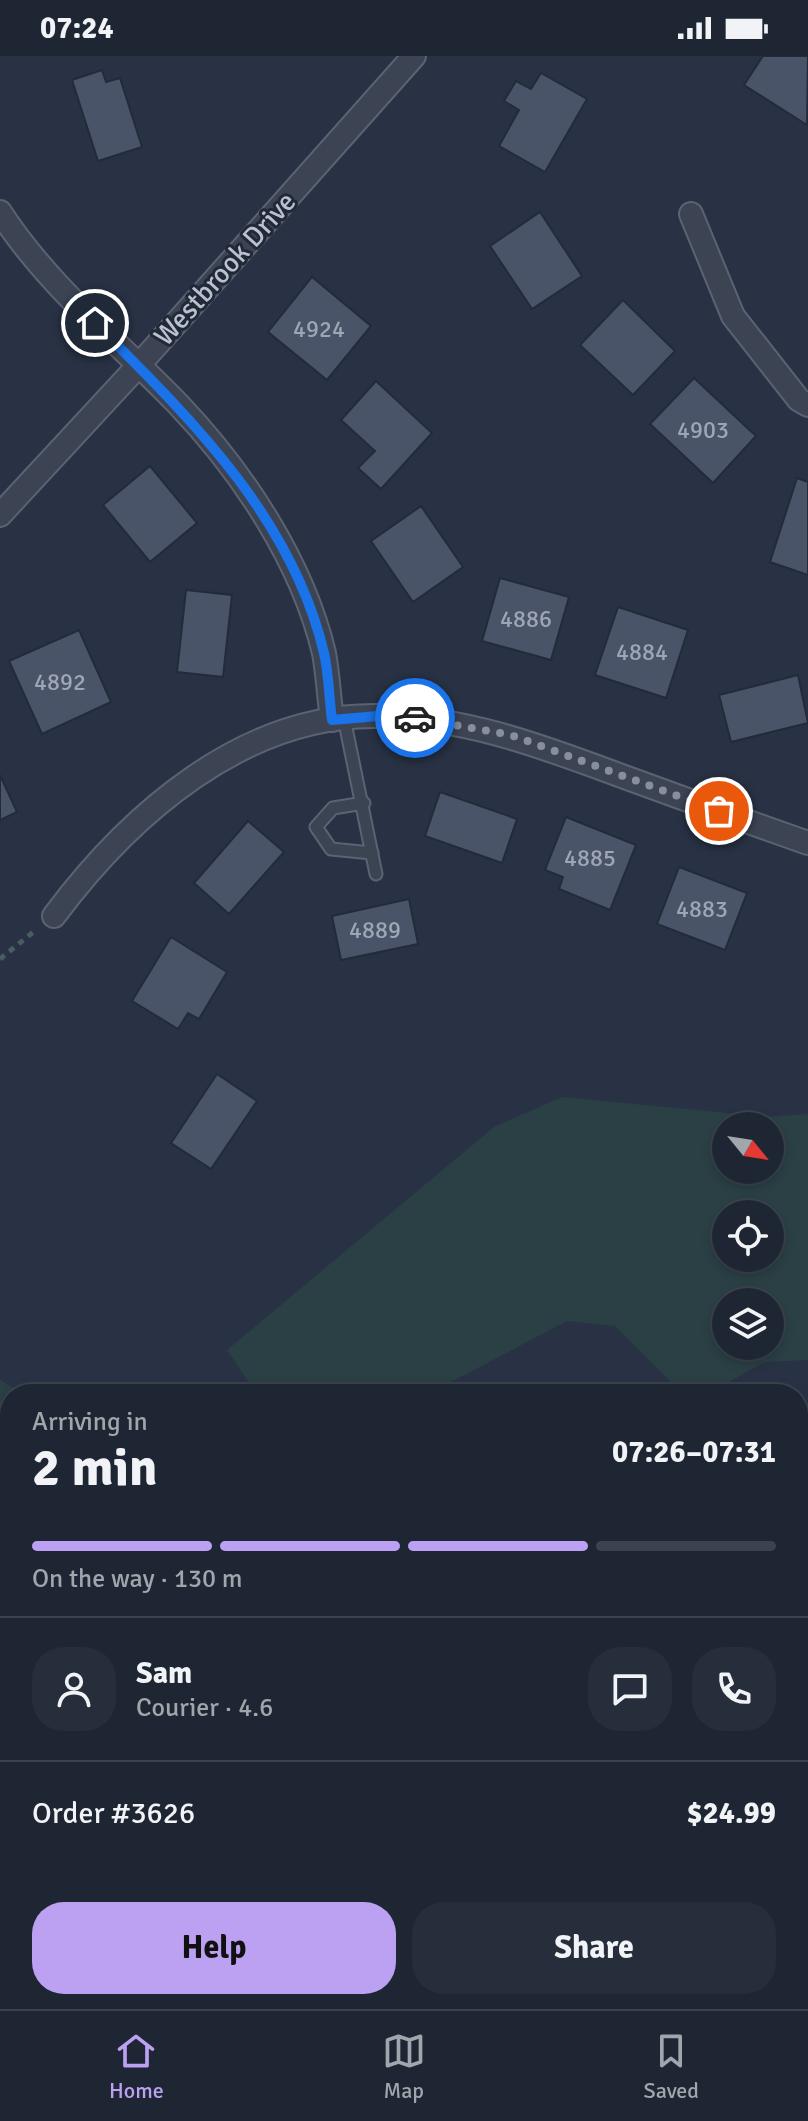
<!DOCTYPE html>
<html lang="en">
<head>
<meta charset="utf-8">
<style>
	:root { --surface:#1e2633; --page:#262e3b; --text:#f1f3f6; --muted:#a1a5ac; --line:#3c434e; --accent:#bca0f2 }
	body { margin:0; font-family:Signika,sans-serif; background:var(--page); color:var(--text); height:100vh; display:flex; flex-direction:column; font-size:30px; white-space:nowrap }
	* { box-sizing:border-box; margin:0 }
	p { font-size:26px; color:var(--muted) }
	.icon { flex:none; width:44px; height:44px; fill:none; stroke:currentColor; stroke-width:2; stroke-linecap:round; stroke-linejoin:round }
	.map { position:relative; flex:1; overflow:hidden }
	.panel { position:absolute; left:0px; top:1328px; width:808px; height:626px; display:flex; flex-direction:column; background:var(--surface); border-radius:32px 32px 0 0; box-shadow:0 4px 12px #0003,0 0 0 2px var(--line) }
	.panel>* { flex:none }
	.needle { width:52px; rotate:120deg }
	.controls { position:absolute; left:712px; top:1056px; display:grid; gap:16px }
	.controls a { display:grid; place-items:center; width:72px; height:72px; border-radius:50%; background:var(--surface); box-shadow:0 4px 12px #0003,0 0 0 2px var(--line); font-size:40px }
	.pin { position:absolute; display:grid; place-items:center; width:68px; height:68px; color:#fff; margin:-34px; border:4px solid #fff; border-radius:50%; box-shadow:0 2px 8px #0007 }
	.courier { position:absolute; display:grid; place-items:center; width:80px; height:80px; margin:-40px; border:6px solid #1a73e8; border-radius:50%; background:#fff; color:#222; box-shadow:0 2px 10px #0007 }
	.headline em { font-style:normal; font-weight:700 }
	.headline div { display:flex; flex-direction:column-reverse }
	.headline { display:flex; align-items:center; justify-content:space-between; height:136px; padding:0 32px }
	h1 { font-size:52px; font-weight:700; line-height:60px }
	.bar { display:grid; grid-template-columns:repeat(4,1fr); gap:12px 8px; align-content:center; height:96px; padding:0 32px }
	.bar i { height:10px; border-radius:6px; background:var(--line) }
	.bar .on { background:var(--accent) }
	.bar p { grid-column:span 4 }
	.line { display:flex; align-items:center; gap:20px; padding:0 32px; border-top:2px solid var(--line) }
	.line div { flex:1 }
	.round { display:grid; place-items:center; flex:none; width:84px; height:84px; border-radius:32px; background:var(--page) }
	.action { display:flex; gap:16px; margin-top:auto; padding:16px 32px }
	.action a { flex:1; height:92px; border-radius:32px; background:var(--accent); color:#111; font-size:32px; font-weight:700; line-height:92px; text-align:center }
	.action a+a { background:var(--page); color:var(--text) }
	.status { display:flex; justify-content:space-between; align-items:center; height:56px; padding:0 40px; background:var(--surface); direction:ltr }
	.status svg { height:22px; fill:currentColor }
	.dock { display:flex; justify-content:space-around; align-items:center; height:112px; border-top:2px solid var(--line); background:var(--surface); font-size:22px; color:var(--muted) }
	.dock a { display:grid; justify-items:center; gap:4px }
	.dock .on { color:var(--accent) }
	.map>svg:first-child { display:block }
	.green { fill:#2a4045; fill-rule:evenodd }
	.water { fill:#3e4e6c }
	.building { fill:#4a5468; stroke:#232b3b; stroke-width:2 }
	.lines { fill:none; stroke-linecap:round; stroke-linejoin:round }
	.service-casing { stroke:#5b6271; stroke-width:15 }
	.minor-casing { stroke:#5b6271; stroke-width:26 }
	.motorway-casing { stroke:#474f5e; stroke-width:44 }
	.path { stroke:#485d61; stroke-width:5; stroke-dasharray:6 6; stroke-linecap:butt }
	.service { stroke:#3c4453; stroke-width:11 }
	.minor { stroke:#3c4453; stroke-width:22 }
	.motorway { stroke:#796f59; stroke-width:40 }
	.done { stroke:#878e9d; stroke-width:8; stroke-dasharray:0 14.4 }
	.route { stroke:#1a73e8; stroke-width:10 }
	.labels { text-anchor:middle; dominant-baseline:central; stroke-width:6; stroke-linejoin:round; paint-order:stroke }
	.number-label { font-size:24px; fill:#9ea5b4 }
	.street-label { font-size:28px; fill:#bac0cd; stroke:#212939 }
</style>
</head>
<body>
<div class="status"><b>07:24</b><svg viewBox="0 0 49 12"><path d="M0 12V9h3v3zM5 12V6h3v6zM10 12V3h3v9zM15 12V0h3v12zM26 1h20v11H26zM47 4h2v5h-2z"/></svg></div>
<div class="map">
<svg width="808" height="1953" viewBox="0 0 808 1953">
	<rect width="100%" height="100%" fill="#283244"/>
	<g class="green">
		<path d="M562,1041L768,1061L808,1058V1304L765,1306L707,1338H683L615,1270L567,1265L428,1338H257L227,1294L494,1071ZM726,1070H770V1114H726ZM726,1158H770V1202H726ZM726,1246H770V1290H726Z"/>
		<path d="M0,1324L23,1338H10V1445L0,1446Z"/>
	</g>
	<path class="water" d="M798,1794L808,1801V1953H641L633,1944H798Z"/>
	<g class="building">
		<path d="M763,0H808L807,69L744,29Z"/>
		<path d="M102,14L106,26L120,22L142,91L98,105L72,24Z"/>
		<path d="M541,17L587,43L545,116L499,90L519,54L504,45L516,25L531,33Z"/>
		<path d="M540,156L582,220L532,253L490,190Z"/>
		<path d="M312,221L371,270L327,324L268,276Z"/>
		<path d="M623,244L675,295L633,339L580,289Z"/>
		<path d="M694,322L756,380L713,427L650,368Z"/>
		<path d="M376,325L432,377L381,433L358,412L375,395L341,364Z"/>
		<path d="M150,410L197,467L150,506L103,449Z"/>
		<path d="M797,422L808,426V519L770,506Z"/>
		<path d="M421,450L463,511L413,546L371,485Z"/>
		<path d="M500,522L569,541L551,604L482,585Z"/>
		<path d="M186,534L232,539L223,621L177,616Z"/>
		<path d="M618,551L688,574L666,642L595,619Z"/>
		<path d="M79,574L111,646L42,678L9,605Z"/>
		<path d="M798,619L808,667L731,686L719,639Z"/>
		<path d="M0,719L17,756L0,764Z"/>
		<path d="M440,736L517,763L502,807L425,780Z"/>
		<path d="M566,761L636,789L610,854L559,833L563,821L545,814Z"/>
		<path d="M248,765L284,796L229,858L194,827Z"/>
		<path d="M679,811L747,837L725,894L657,868Z"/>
		<path d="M409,843L418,888L341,904L332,860Z"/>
		<path d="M171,881L227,916L199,963L188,957L178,973L132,945Z"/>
		<path d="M217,1018L257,1045L211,1113L171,1087Z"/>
	</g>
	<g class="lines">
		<g class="service-casing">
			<g id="service">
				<path d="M344,662L376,818"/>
				<path d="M364,747L333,752L316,771L331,793L372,797"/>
				<path d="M433,1944L444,1953"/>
			</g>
		</g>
		<g class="minor-casing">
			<g id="minor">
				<path d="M0,156C48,230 117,285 177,347C242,415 302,505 324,597C328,619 329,642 332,664"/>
				<path d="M691,158L733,260L799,344L808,349"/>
				<path d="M0,459L138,310L414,0"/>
				<path d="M54,860C130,758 244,658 378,660C464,661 541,690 619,719C682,742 745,765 808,787"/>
			</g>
		</g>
		<g class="motorway-casing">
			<g id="motorway">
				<path d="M798,1478L808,1477"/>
				<path d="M0,1505L10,1504"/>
				<path d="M798,1571H808"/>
				<path d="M0,1606L10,1605"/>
				<path d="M798,1705L808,1709"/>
			</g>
		</g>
		<path class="path" d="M0,903L37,873"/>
		<use href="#service" class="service"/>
		<use href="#minor" class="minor"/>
		<use href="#motorway" class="motorway"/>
	</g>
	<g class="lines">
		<path class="done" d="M415,662L511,679L719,755"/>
		<path class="route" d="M95,267C190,362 292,461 324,597C329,619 329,642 332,664L378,660L415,662"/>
	</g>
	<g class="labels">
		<g class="number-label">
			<text x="319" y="273">4924</text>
			<text x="703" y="374">4903</text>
			<text x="526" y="563">4886</text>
			<text x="642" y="596">4884</text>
			<text x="60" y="626">4892</text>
			<text x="590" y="802">4885</text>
			<text x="702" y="853">4883</text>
			<text x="375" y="874">4889</text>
		</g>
		<g class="street-label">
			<text transform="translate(225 213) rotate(-48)">Westbrook Drive</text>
		</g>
	</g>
</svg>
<div class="controls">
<a><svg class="needle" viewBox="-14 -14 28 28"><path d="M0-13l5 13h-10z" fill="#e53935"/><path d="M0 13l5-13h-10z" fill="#a1a5ac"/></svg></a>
<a><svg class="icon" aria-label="locate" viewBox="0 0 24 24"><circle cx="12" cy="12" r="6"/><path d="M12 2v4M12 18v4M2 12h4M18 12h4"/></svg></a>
<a><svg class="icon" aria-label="layers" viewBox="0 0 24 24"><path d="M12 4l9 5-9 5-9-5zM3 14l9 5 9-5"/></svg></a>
</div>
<div class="pin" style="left:719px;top:755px;background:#ea580c"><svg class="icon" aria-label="bag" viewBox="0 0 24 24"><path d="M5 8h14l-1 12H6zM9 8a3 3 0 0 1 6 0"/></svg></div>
<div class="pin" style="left:95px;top:267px;background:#1f2937"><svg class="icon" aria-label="home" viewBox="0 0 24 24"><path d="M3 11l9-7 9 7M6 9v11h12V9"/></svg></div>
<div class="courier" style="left:415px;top:662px"><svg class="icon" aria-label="car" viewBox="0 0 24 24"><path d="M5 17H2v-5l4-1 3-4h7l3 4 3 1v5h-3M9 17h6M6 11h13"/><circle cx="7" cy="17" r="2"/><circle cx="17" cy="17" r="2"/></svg></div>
<section class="panel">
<div class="headline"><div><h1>2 min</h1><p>Arriving in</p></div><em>07:26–07:31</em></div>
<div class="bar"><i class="on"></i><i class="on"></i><i class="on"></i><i></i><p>On the way · 130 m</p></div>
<div class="line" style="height:144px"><a class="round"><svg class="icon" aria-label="person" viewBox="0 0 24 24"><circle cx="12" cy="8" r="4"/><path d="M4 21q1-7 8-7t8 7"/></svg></a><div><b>Sam</b><p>Courier · 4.6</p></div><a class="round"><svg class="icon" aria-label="chat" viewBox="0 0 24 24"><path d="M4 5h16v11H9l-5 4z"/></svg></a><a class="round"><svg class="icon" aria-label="phone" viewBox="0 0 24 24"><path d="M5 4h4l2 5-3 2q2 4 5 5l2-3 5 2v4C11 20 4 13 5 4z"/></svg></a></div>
<div class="line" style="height:104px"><div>Order #3626</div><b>$24.99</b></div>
<div class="action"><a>Help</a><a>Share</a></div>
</section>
</div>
<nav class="dock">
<a class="on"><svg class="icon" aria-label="home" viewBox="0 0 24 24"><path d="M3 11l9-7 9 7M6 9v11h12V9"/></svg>Home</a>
<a><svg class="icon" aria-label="map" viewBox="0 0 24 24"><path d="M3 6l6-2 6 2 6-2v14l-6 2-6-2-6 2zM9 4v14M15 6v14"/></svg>Map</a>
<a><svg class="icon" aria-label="saved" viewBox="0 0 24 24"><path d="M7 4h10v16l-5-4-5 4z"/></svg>Saved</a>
</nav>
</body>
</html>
